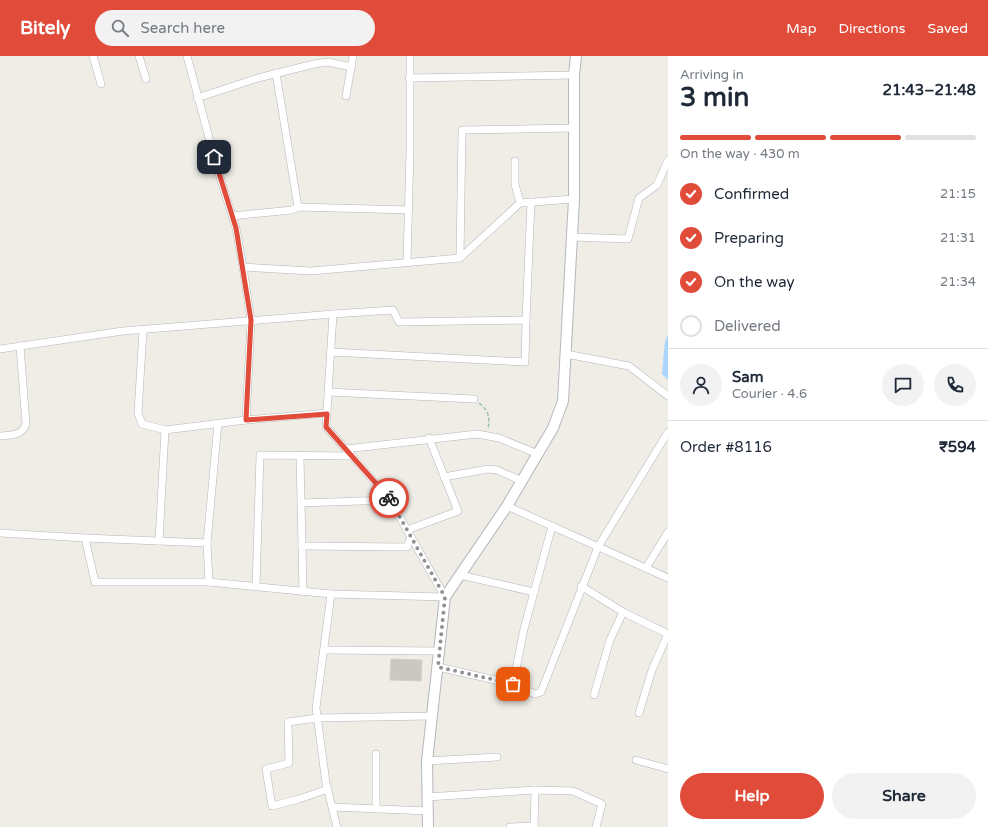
<!DOCTYPE html>
<html lang="en">
<head>
<meta charset="utf-8">
<style>
	:root { --surface:#fff; --page:#f2f2f3; --text:#1f2937; --muted:#747a83; --line:#e0e1e3; --accent:#e04b3a }
	body { margin:0; font-family:"Varela Round",sans-serif; background:var(--page); color:var(--text); height:100vh; display:flex; flex-direction:column; font-size:15px; white-space:nowrap }
	* { box-sizing:border-box; margin:0 }
	p { font-size:13px; color:var(--muted) }
	.icon { flex:none; width:22px; height:22px; fill:none; stroke:currentColor; stroke-width:2; stroke-linecap:round; stroke-linejoin:round }
	.map { position:relative; flex:1; overflow:hidden }
	.details { display:flex; flex-direction:column; background:var(--surface); width:320px }
	.details>* { flex:none }
	.pin { position:absolute; display:grid; place-items:center; width:34px; height:34px; color:#fff; margin:-17px; border-radius:8px; box-shadow:0 2px 6px #0006 }
	.courier { position:absolute; display:grid; place-items:center; width:40px; height:40px; margin:-20px; border:3px solid #e04b3a; border-radius:50%; background:#fff; color:#222; box-shadow:0 1px 5px #0007 }
	.overview em { font-style:normal; font-weight:700 }
	.overview div { display:flex; flex-direction:column-reverse }
	.overview { display:flex; align-items:center; justify-content:space-between; height:68px; padding:0 12px }
	h1 { font-size:26px; font-weight:700; line-height:30px }
	.bar { display:grid; grid-template-columns:repeat(4,1fr); gap:6px 4px; align-content:center; height:48px; padding:0 12px }
	.bar i { height:5px; border-radius:3px; background:var(--line) }
	.bar .active { background:var(--accent) }
	.bar p { grid-column:span 4 }
	.line { display:flex; align-items:center; gap:10px; padding:0 12px; border-top:1px solid var(--line) }
	.line div { flex:1 }
	.round { display:grid; place-items:center; flex:none; width:42px; height:42px; border-radius:21px; background:var(--page) }
	ol { padding:0 12px; list-style:none }
	li { display:flex; align-items:center; gap:12px; height:44px }
	li p { margin-inline-start:auto }
	li .icon { padding:4px; border-radius:50%; background:var(--accent); color:#fff; stroke-width:4 }
	li:last-child { color:var(--muted) }
	li i { width:22px; height:22px; border:2px solid var(--line); border-radius:50% }
	.action { display:flex; gap:8px; margin-top:auto; padding:8px 12px }
	.action a { flex:1; height:46px; border-radius:24px; background:var(--accent); color:#fff; font-size:16px; font-weight:700; line-height:46px; text-align:center }
	.action a+a { background:var(--page); color:var(--text) }
	header { display:flex; align-items:center; gap:24px; box-sizing:border-box; height:56px; padding:0 20px; background:var(--accent); color:#fff }
	header strong { font-size:19px }
	nav { display:flex; gap:22px; margin-inline-start:auto; font-size:14px }
	.search { width:280px; height:36px; background:var(--page); display:flex; align-items:center; gap:10px; box-sizing:border-box; padding:0 14px; border-radius:22px; color:var(--muted); font-size:15px }
	main { display:flex; flex:1; min-height:0 }
	.map>svg:first-child { display:block }
	.water { fill:#aad6fb }
	.building { fill:#cac8c2; stroke:#d3cfc4 }
	.lines { fill:none; stroke-linecap:round; stroke-linejoin:round }
	.street-casing { stroke:#b3b6ba; stroke-width:8 }
	.secondary-casing { stroke:#b4b8bc; stroke-width:12 }
	.path { stroke:#9cc3a8; stroke-width:1.5; stroke-dasharray:4 2; stroke-linecap:butt }
	.street { stroke:#fff; stroke-width:7 }
	.secondary { stroke:#fff; stroke-width:10 }
	.done { stroke:#909292; stroke-width:4; stroke-dasharray:0 7.2 }
	.route { stroke:#e04b3a; stroke-width:5 }
</style>
</head>
<body>
<header>
<strong>Bitely</strong>
<div class="search"><svg class="icon" aria-label="search" viewBox="0 0 24 24"><circle cx="10" cy="10" r="6"/><path d="M15 15l6 6"/></svg>Search here</div>
<nav><a>Map</a><a>Directions</a><a>Saved</a></nav>
</header>
<main>
<div class="map">
<svg width="668" height="771" viewBox="0 0 668 771">
	<rect width="100%" height="100%" fill="#efede6"/>
	<path class="water" d="M668,279V324L662,318L665,285Z"/>
	<path class="building" d="M391,603L422,604L421,625L390,624Z"/>
	<g class="lines">
		<g class="street-casing">
			<g id="street">
				<path d="M93,0L101,28"/>
				<path d="M139,0L146,23"/>
				<path d="M187,0L218,115L236,172L243,211L251,265L246,364L327,357"/>
				<path d="M276,17L298,151"/>
				<path d="M409,22L574,19"/>
				<path d="M346,40L353,0"/>
				<path d="M197,42L258,22L314,8L328,6L351,11"/>
				<path d="M515,105V128L520,147"/>
				<path d="M232,160L292,154L298,151L409,154"/>
				<path d="M572,181L628,183L639,142L657,129L668,104"/>
				<path d="M460,202L462,74L574,72"/>
				<path d="M407,206L410,95V0"/>
				<path d="M243,211L311,215L460,202L520,147L574,143"/>
				<path d="M526,264L531,146"/>
				<path d="M143,274L138,357L142,368L165,374"/>
				<path d="M0,293L123,275L333,258L326,371L352,400"/>
				<path d="M331,296L525,306L526,264L399,266L393,254L333,258"/>
				<path d="M566,298L629,310L668,340"/>
				<path d="M328,336L474,343"/>
				<path d="M0,380C10,379 22,380 26,368L20,290"/>
				<path d="M346,393L477,378L499,382L538,398"/>
				<path d="M300,400L303,536"/>
				<path d="M444,421L488,413L497,414L522,425"/>
				<path d="M301,447L390,444"/>
				<path d="M507,450L668,522"/>
				<path d="M407,474L458,455L429,382"/>
				<path d="M0,477L85,482L95,526H209L331,538"/>
				<path d="M85,482L207,487L209,526"/>
				<path d="M159,485L165,374L246,364"/>
				<path d="M207,487L218,367"/>
				<path d="M302,490L407,491L411,481"/>
				<path d="M646,512L668,476"/>
				<path d="M460,519L534,536"/>
				<path d="M581,530L623,556L668,578"/>
				<path d="M256,531L260,399L352,400L390,444L445,541"/>
				<path d="M324,594L440,595"/>
				<path d="M438,611L513,628L535,638L541,636L598,491L668,376"/>
				<path d="M513,628L524,573L552,470"/>
				<path d="M594,639L610,584L623,556"/>
				<path d="M639,657L652,614L668,578"/>
				<path d="M636,704L668,713"/>
				<path d="M427,705L497,701"/>
				<path d="M328,733L299,743L272,750L266,713L289,707L288,666L317,662L432,660"/>
				<path d="M427,741L535,734L573,735L602,748L596,771"/>
				<path d="M332,751L428,755"/>
				<path d="M376,753V698"/>
				<path d="M337,771L326,727L316,652L331,538L445,541"/>
				<path d="M510,771L534,770"/>
				<path d="M534,771L535,734"/>
			</g>
		</g>
		<g class="secondary-casing">
			<path id="secondary" d="M428,771L427,705L445,541L507,450L553,372L563,345L574,143V19L576,0"/>
		</g>
		<path class="path" d="M479,347C489,355 490,361 488,373"/>
		<use href="#street" class="street"/>
		<use href="#secondary" class="secondary"/>
	</g>
	<g class="lines">
		<path class="done" d="M389,442L445,541L438,611L513,628"/>
		<path class="route" d="M214,101L236,172L251,264L246,364L327,358L326,371L389,442"/>
	</g>
</svg>
<div class="pin" style="left:513px;top:628px;background:#ea580c"><svg class="icon" aria-label="bag" viewBox="0 0 24 24"><path d="M5 8h14l-1 12H6zM9 8a3 3 0 0 1 6 0"/></svg></div>
<div class="pin" style="left:214px;top:101px;background:#1f2937"><svg class="icon" aria-label="home" viewBox="0 0 24 24"><path d="M3 11l9-7 9 7M6 9v11h12V9"/></svg></div>
<div class="courier" style="left:389px;top:442px"><svg class="icon" aria-label="bike" viewBox="0 0 24 24"><circle cx="6" cy="16" r="4"/><circle cx="18" cy="16" r="4"/><path d="M6 16l4-8h5l3 8M10 8l3 8H6M13 5h3"/></svg></div>
</div>
<section class="details">
<div class="overview"><div><h1>3 min</h1><p>Arriving in</p></div><em>21:43–21:48</em></div>
<div class="bar"><i class="active"></i><i class="active"></i><i class="active"></i><i></i><p>On the way · 430 m</p></div>
<ol>
<li><svg class="icon" aria-label="check" viewBox="0 0 24 24"><path d="M5 12l5 5 9-10"/></svg>Confirmed<p>21:15</p></li>
<li><svg class="icon" aria-label="check" viewBox="0 0 24 24"><path d="M5 12l5 5 9-10"/></svg>Preparing<p>21:31</p></li>
<li><svg class="icon" aria-label="check" viewBox="0 0 24 24"><path d="M5 12l5 5 9-10"/></svg>On the way<p>21:34</p></li>
<li><i></i>Delivered</li>
</ol>
<div class="line" style="height:72px"><a class="round"><svg class="icon" aria-label="person" viewBox="0 0 24 24"><circle cx="12" cy="8" r="4"/><path d="M4 21q1-7 8-7t8 7"/></svg></a><div><b>Sam</b><p>Courier · 4.6</p></div><a class="round"><svg class="icon" aria-label="chat" viewBox="0 0 24 24"><path d="M4 5h16v11H9l-5 4z"/></svg></a><a class="round"><svg class="icon" aria-label="phone" viewBox="0 0 24 24"><path d="M5 4h4l2 5-3 2q2 4 5 5l2-3 5 2v4C11 20 4 13 5 4z"/></svg></a></div>
<div class="line" style="height:52px"><div>Order #8116</div><b>₹594</b></div>
<div class="action"><a>Help</a><a>Share</a></div>
</section>
</main>
</body>
</html>
